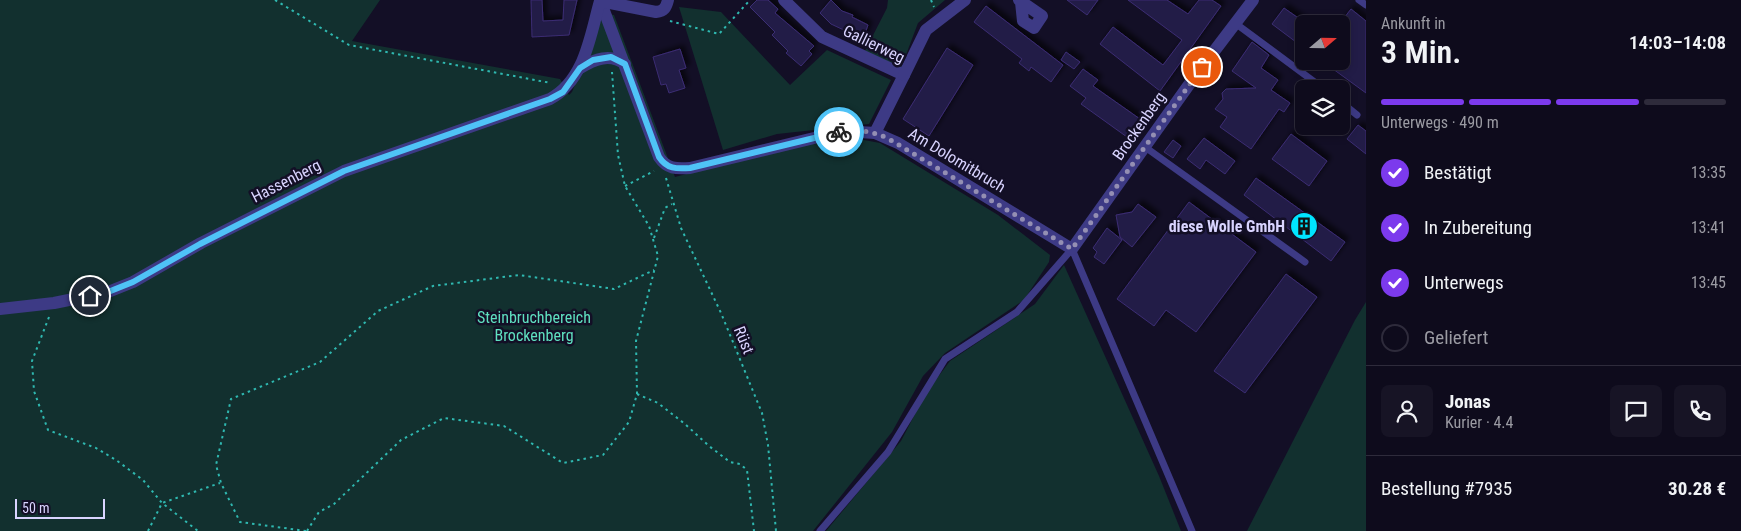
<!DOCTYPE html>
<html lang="de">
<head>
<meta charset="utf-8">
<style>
	:root { --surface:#0e0b1c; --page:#171425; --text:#f1f3f6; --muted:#9b9ba3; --line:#2e2b3b; --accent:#7c3aed }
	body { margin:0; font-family:"Roboto Condensed",sans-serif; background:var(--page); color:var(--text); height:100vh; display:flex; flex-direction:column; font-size:19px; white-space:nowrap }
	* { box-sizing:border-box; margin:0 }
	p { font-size:16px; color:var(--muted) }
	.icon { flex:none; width:28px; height:28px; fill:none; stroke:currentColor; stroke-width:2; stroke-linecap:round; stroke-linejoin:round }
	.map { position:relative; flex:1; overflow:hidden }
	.sheet { display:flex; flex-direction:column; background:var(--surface); width:375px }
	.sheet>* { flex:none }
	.needle { width:32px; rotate:70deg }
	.buttons { position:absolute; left:1295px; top:15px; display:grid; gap:10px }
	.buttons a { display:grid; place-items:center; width:55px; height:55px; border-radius:8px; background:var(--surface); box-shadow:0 2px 8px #0003,0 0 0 1px var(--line); font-size:25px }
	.scale { position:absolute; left:15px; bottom:12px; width:90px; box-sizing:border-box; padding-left:5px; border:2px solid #d9d4ff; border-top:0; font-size:14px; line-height:18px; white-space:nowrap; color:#d9d4ff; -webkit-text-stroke:4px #130f26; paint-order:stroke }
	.pin { position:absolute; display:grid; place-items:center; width:42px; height:42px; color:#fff; margin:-21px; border:2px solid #fff; border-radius:50%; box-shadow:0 1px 5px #0007 }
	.courier { position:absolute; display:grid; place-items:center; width:50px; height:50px; margin:-25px; border:4px solid #4fc3f7; border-radius:50%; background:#fff; color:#222; box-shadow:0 1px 6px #0007 }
	.overview em { font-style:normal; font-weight:600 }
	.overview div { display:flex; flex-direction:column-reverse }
	.overview { display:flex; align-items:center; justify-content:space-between; height:85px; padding:0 15px }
	h1 { font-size:32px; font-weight:600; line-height:38px }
	.bar { display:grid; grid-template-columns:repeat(4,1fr); gap:8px 5px; align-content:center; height:60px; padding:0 15px }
	.bar i { height:6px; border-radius:4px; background:var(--line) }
	.bar .active { background:var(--accent) }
	.bar p { grid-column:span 4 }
	.line { display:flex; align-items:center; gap:12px; padding:0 15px; border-top:1px solid var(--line) }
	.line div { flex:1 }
	.round { display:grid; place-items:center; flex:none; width:52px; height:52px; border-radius:8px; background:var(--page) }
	ol { padding:0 15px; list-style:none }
	li { display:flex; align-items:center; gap:15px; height:55px }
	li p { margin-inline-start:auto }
	li .icon { padding:5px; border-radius:50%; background:var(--accent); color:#fff; stroke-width:4 }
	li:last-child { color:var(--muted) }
	li i { width:28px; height:28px; border:2px solid var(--line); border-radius:50% }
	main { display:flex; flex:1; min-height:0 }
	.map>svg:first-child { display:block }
	.green { fill:#12302f }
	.building { fill:#241b47; stroke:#3b2d73; filter:url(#shadow) }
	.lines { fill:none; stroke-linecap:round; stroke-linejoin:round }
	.path { stroke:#2fb8b0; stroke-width:2; stroke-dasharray:2.5 4; stroke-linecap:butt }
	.lane { stroke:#3d3a85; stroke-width:7 }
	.street { stroke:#3d3a85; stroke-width:12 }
	.done { stroke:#948fb3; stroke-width:5; stroke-dasharray:0 9 }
	.route { stroke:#4fc3f7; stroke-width:6 }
	.labels { text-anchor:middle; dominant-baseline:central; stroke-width:5; stroke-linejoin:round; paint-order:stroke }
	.street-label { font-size:16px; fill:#d9d4ff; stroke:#130f26 }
	.poi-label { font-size:16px; font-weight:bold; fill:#d9d4ff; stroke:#130f26; text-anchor:end }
	.park-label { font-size:16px; fill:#5fe0c0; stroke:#130f26 }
</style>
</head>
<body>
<main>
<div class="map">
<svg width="1366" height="531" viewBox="0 0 1366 531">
	<defs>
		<filter id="shadow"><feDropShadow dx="4" dy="-4" stdDeviation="2.5" flood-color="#0009"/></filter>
	</defs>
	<rect width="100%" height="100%" fill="#130f26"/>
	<g class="green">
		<path d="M0,0H380L352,41L560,79L569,95L572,92L604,13L614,15L675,177L821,138L856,136L864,140L880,143L998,215L1050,255L1049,262L1024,300L945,353L923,376L892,432L813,531H0Z"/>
		<path d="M888,0H945L918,23L901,68L865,51L887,8Z"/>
		<path d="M679,7L721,12L790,85L827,50L891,80L869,124L777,134L723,150Z"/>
		<path d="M1064,265L1159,476L1181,531H826L901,441L926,393L950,361L1035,304Z"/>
		<path d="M1366,302V531H1247L1355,320Z"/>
	</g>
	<g class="building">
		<path d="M531,0H542L543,21L563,20L564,0H577L569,35L532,37Z"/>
		<path d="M757,0H768L778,9L775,13L814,46L809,51L812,54L801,66L786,53L788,51L772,35L775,32L750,7Z"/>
		<path d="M831,0L842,11L853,15L852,17L868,25L863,39L831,24L820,13Z"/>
		<path d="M1067,0H1098L1087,15Z"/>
		<path d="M1128,0H1167L1188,14L1199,0H1212L1221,6L1160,91L1100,44L1113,27L1163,65L1182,40Z"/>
		<path d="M986,6L1063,65L1051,82L1031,67L1029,71L1019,63L1022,59L974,22Z"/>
		<path d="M1284,8L1304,22V48L1272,24Z"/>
		<path d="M1351,9L1366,21V93L1322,61H1341V22Z"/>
		<path d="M1252,42L1269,55L1261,68L1278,80L1271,90L1290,103L1284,112L1279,109L1251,149L1220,127L1227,117L1215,109L1223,99L1222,93L1226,89L1256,88L1232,71Z"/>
		<path d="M947,48L973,65L929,136L903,119Z"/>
		<path d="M680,49L686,68L679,70L685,88L669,93L666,84L661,85L653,57Z"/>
		<path d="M1066,52L1080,62L1074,69L1061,60Z"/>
		<path d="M1083,69L1098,80L1093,86L1140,119L1127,137L1081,104L1086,98L1070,86Z"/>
		<path d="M1358,125L1366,131V154L1347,139Z"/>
		<path d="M1291,134L1327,161L1309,186L1272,159Z"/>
		<path d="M1204,138L1235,161L1225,174L1206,160L1200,169L1187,159Z"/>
		<path d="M1173,140L1181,146L1173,158L1164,152Z"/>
		<path d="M1256,178L1345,242L1331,261L1244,195Z"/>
		<path d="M1189,202L1256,252L1196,332L1166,310L1154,326L1117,299Z"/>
		<path d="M1138,204L1156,217L1132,247L1120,237L1116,215L1132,212Z"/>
		<path d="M1107,228L1122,240L1104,264L1094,257L1097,252L1093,248Z"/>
		<path d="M1286,274L1317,297L1245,393L1214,371Z"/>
	</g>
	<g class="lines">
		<g class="path">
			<path d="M275,0L349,45L551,83"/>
			<path d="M931,0L934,7"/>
			<path d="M670,21L719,34L750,0"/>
			<path d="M666,178L681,228L721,313L762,413L768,445L776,531"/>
			<path d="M625,186L654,171"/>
			<path d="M654,238L665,208L672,204"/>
			<path d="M49,317L32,361L34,391L48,430L96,448L116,460L143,480L162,503L198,531"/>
			<path d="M637,394L658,403L685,424L709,446L730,462L740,464L747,470L754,531"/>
			<path d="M148,531L162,503L220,483"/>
			<path d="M306,531L240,522L221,483L216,465L231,399L320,362L378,311L433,286L519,275L614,289L654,270"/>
			<path d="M307,531L319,512L334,504L401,440L444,418L504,426L563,463L603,455L629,422L637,394L636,341L658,256L649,226L625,186L618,155L612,72"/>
		</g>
		<g class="lane">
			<path d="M1359,0L1366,5"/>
			<path d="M1235,23L1324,89"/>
			<path d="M1341,102L1357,115"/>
			<path d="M1145,147L1305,262"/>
			<path d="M820,531L888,452L945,359L1017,312L1072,249L1192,531"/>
		</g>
		<g class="street">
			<path d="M600,0L659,157C667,169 676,169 690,168L843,131L875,133L898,143L1072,249L1193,79L1253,0"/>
			<path d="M784,0L822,37L904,75L875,133"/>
			<path d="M1019,0L1042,16L1034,28L1023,21L1021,2"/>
			<path d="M580,68C595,59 610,53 625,64"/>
			<path d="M904,75L926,30L965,0"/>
			<path d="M0,309L54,303L108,292L133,282L201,243L344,171L550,99C585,80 590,36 600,1L656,12C664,11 666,8 668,0"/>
		</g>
	</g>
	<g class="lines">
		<path class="done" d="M839,132C856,129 873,131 889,139L1072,249L1202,67"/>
		<path class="route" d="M90,296L108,292L133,282L200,244L344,171L550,99L563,92L580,68L593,60L611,57L625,64L659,157C667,169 676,169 690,168L839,132"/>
	</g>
	<defs>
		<g id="building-disc" transform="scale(1.4375)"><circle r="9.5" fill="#00e5ff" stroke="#130f26"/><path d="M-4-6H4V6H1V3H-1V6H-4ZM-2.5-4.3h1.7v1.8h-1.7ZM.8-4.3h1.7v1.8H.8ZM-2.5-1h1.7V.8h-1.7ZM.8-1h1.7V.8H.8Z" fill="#111"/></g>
	</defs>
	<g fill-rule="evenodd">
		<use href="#building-disc" x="1304" y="226"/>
	</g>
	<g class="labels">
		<g class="street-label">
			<text transform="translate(874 44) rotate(26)">Gallierweg</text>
			<text transform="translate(1139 126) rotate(-55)">Brockenberg</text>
			<text transform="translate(957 160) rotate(31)">Am Dolomitbruch</text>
			<text transform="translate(286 181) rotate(-27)">Hassenberg</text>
			<text transform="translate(744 340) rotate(68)">Rüst</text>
		</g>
		<g class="poi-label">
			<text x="1285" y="226">diese Wolle GmbH</text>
		</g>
		<g class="park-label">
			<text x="534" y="317">Steinbruchbereich<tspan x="534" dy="18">Brockenberg</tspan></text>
		</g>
	</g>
</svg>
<div class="buttons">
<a><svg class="needle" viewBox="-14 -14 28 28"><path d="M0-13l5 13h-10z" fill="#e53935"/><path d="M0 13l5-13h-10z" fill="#9b9ba3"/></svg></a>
<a><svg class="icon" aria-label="layers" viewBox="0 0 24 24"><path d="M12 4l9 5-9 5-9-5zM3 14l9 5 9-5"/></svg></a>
</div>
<div class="scale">50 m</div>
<div class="pin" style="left:1202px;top:67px;background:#ea580c"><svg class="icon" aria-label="bag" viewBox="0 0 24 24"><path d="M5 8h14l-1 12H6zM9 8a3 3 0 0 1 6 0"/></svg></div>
<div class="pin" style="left:90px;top:296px;background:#1f2937"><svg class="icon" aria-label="home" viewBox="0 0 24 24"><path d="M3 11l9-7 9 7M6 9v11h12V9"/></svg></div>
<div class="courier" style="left:839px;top:132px"><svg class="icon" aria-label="bike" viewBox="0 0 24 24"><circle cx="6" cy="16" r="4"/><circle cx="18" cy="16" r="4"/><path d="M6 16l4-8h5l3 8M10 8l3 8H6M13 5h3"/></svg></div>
</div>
<section class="sheet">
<div class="overview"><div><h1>3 Min.</h1><p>Ankunft in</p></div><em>14:03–14:08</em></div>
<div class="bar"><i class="active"></i><i class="active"></i><i class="active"></i><i></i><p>Unterwegs · 490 m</p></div>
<ol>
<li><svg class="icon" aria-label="check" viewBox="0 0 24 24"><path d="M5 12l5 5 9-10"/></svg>Bestätigt<p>13:35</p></li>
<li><svg class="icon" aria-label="check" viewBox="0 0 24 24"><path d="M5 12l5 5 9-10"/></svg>In Zubereitung<p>13:41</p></li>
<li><svg class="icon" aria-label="check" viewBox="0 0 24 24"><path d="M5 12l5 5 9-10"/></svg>Unterwegs<p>13:45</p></li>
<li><i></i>Geliefert</li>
</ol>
<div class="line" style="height:90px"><a class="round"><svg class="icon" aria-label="person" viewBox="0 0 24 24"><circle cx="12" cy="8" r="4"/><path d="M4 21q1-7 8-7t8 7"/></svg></a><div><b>Jonas</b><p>Kurier · 4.4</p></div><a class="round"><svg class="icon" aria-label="chat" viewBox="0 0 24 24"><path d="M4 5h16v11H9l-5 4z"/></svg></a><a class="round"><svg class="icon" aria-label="phone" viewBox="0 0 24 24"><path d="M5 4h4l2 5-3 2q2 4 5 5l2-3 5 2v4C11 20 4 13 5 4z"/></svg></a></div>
<div class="line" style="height:65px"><div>Bestellung #7935</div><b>30.28 €</b></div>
</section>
</main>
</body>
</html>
